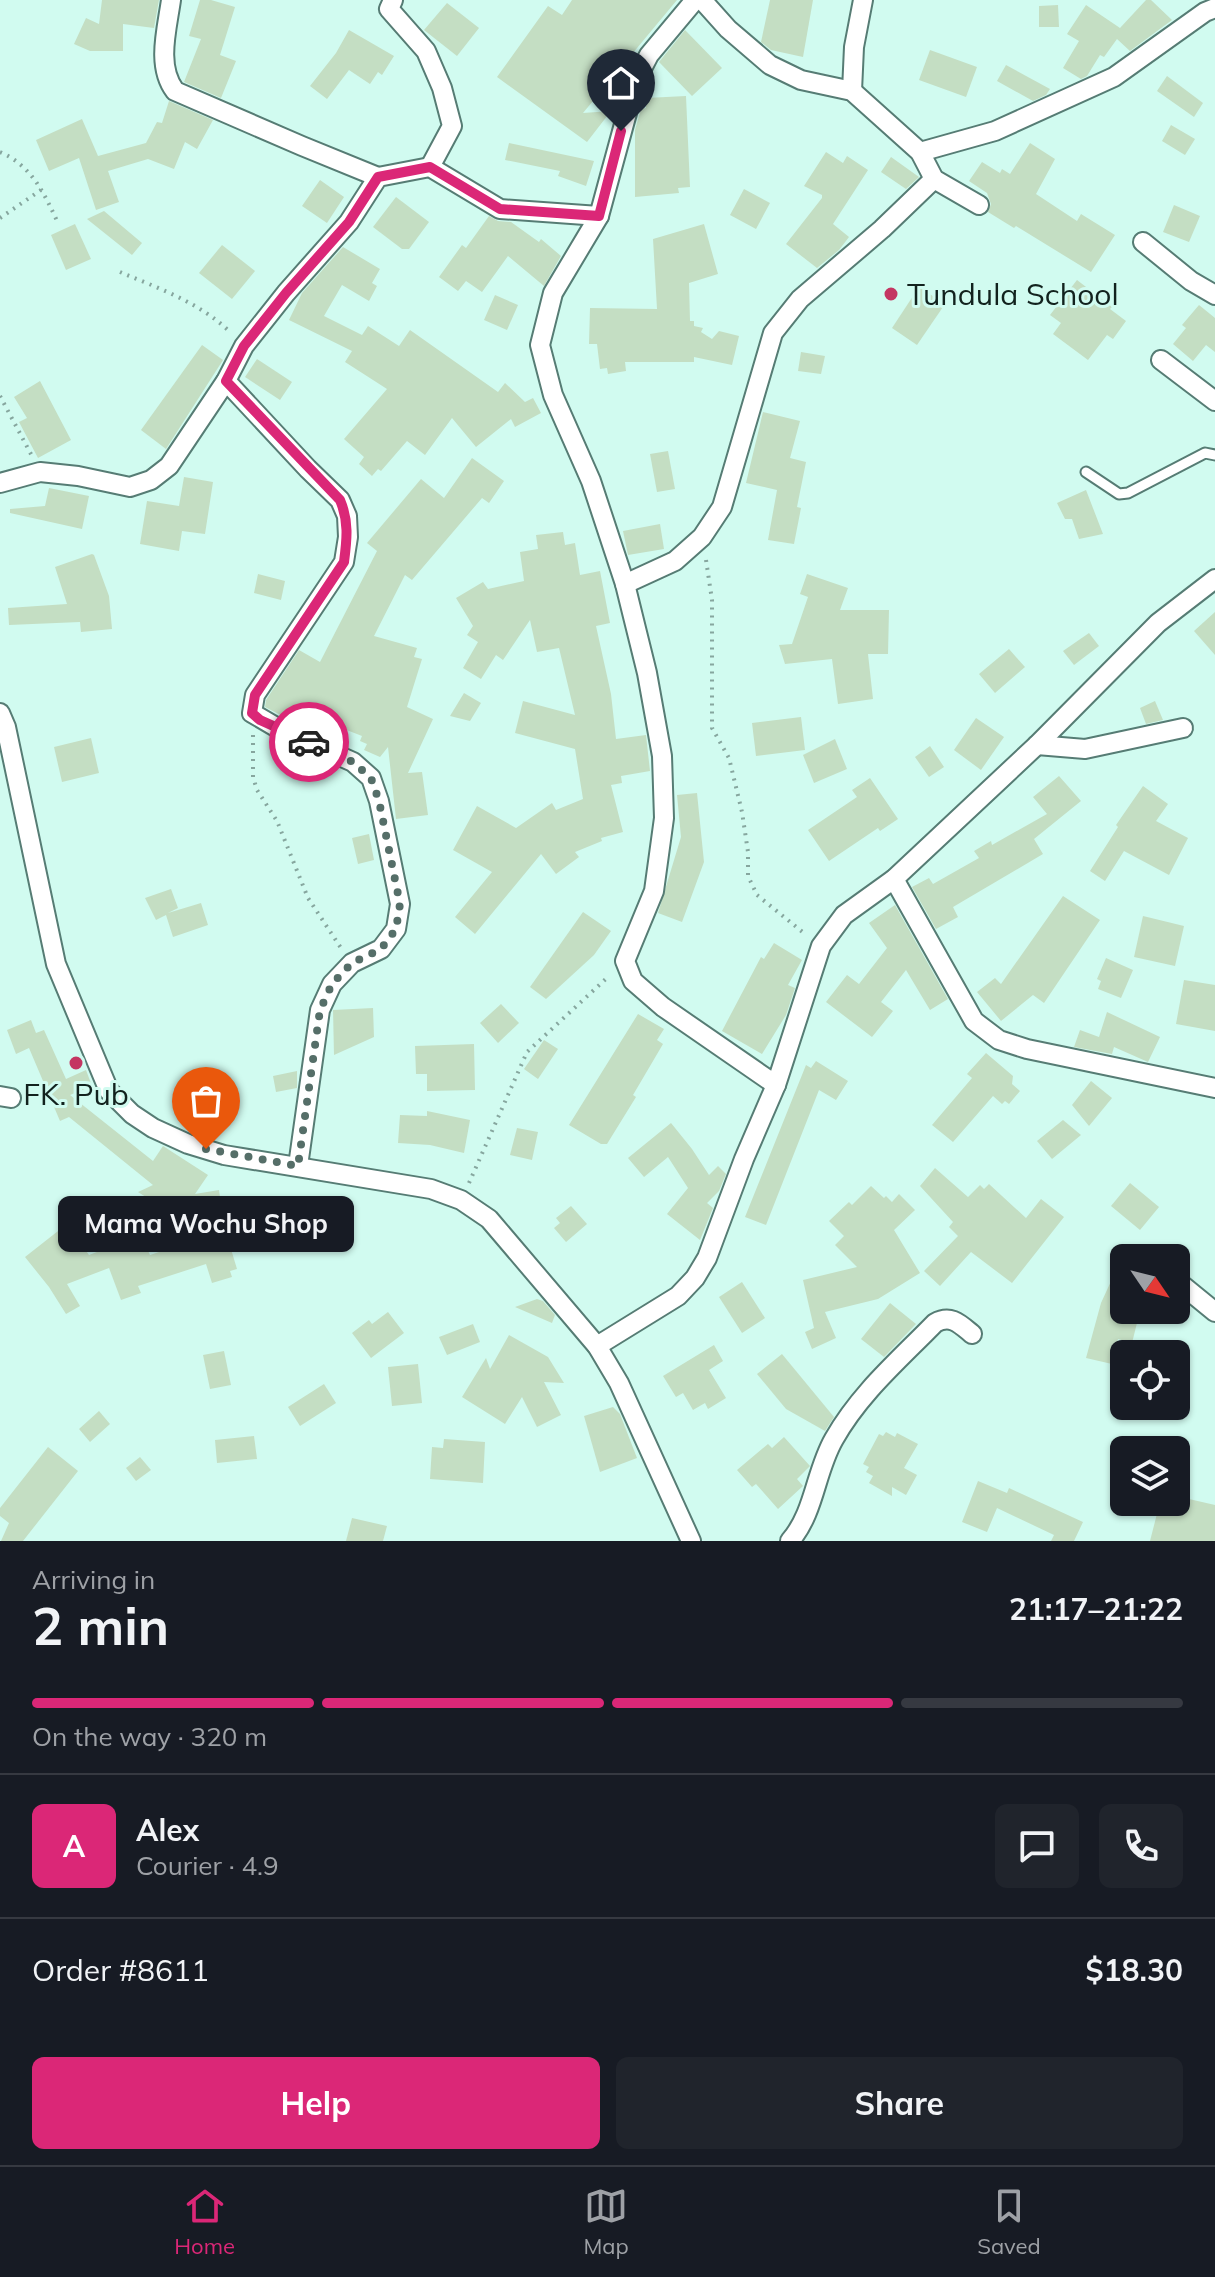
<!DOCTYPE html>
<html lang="en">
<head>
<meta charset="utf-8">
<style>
	:root { --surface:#171b24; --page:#20242c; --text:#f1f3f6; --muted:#9ea1a6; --line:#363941; --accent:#db2777 }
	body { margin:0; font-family:Mulish,sans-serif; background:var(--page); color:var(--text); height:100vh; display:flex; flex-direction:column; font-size:30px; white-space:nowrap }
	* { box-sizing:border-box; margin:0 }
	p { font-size:26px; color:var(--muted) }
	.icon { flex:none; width:44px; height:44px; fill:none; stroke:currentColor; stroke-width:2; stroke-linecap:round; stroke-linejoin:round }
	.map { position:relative; height:1541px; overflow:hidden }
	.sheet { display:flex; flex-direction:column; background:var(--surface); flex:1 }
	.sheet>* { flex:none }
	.needle { width:52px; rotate:125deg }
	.tools { position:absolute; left:1110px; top:1244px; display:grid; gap:16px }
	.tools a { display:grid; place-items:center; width:80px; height:80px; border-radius:12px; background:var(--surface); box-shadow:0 2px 6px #0004; font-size:40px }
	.pin { position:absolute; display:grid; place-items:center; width:68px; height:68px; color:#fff; margin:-82px -34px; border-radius:50% 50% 50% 0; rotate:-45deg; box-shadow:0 0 8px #0007 }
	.pin .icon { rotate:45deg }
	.courier { position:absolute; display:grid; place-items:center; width:80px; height:80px; margin:-40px; border:6px solid #db2777; border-radius:50%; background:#fff; color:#222; box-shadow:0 2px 10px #0007 }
	.bubble { position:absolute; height:56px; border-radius:12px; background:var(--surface); box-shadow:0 2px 6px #0004; font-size:26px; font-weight:700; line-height:56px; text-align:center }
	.head em { font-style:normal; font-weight:700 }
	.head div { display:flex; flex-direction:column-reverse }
	.head { display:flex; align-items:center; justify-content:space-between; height:136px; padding:0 32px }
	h1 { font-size:52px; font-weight:700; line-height:60px }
	.bar { display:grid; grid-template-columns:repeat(4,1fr); gap:12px 8px; align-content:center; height:96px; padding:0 32px }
	.bar i { height:10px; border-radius:6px; background:var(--line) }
	.bar .active { background:var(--accent) }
	.bar p { grid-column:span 4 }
	.line { display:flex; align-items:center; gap:20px; padding:0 32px; border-top:2px solid var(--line) }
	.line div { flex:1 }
	.round { display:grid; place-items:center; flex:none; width:84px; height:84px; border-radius:12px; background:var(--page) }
	.cta { display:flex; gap:16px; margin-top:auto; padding:16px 32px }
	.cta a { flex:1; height:92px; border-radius:12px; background:var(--accent); color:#fff; font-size:32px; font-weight:700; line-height:92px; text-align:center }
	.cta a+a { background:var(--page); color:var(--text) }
	.tabs { display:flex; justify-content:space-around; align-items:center; height:112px; border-top:2px solid var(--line); background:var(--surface); font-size:22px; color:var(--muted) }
	.tabs a { display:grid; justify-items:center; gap:4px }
	.tabs .active { color:var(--accent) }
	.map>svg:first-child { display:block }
	.building { fill:#c4dec3 }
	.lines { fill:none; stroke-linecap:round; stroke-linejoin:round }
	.lane-casing { stroke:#567c74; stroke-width:13 }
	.street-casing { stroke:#567c74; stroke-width:22 }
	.path { stroke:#86a69e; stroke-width:4; stroke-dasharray:2 6; stroke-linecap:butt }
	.lane { stroke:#fff; stroke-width:9 }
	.street { stroke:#fff; stroke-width:18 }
	.done { stroke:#556e68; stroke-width:8; stroke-dasharray:0 14.4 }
	.route { stroke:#db2777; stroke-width:10 }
	.poi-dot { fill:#c43662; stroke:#d1fbf0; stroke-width:3 }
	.labels { text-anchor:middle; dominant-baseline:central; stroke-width:6; stroke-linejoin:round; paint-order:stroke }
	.poi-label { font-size:30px; fill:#12221e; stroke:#d1fbf0; text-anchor:start }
</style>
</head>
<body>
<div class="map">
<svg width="1215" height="1541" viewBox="0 0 1215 1541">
	<rect width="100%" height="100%" fill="#d1fbf0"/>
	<g class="building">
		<path d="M102,0H159L154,28L123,24V51H90L74,44L86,18L99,24Z"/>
		<path d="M200,0H211L235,7L220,55L236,61L221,98L184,82L201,39L189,36Z"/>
		<path d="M572,0H677L583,113L611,111L587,142L497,77L548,6L562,15Z"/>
		<path d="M770,0H813L803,57L771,50L761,42Z"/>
		<path d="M1146,0H1151L1172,20L1130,51L1117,39L1104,57L1100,55L1087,76L1081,79L1063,68L1079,41L1067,34L1086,5L1120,28Z"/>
		<path d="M447,3L479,28L457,56L424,30Z"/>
		<path d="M1058,5L1059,27H1039V6Z"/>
		<path d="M349,30L394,56L382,75L378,72L370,84L349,70L327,99L310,86L336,53Z"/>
		<path d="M685,30L722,68L692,96L659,62Z"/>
		<path d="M930,50L977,67L966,97L919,80Z"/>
		<path d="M1006,65L1050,89L1046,95L1033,101L997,81Z"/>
		<path d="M1167,76L1203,103L1194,117L1157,91Z"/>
		<path d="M686,96L690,187L678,188L679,193L635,197V130L641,109L646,108V98Z"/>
		<path d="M169,101L213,120L197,149L185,142L174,169L148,159L108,171L119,202L96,210L79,158L49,171L36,140L82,119L98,156L146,143L157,122L162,123Z"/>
		<path d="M1171,125L1195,139L1185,155L1162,141Z"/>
		<path d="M509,143L594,161L586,186L558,176L560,171L505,160Z"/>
		<path d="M1030,143L1055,159L1036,194L1077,221L1081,214L1115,235L1091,272L1016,226L1014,228L988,212L991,204L987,193L969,181L982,162L1000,173L1002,169L1010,174Z"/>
		<path d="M826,152L843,163L847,156L868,170L833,224L849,237L839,250L817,268L786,244L822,198V195L804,186Z"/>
		<path d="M891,157L919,177L906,189L881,172Z"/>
		<path d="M320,180L344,197L327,223L302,206Z"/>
		<path d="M744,189L770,203L756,229L730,215Z"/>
		<path d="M396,197L429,222L409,249H402L373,227Z"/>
		<path d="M1174,205L1200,216L1189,242L1163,232Z"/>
		<path d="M104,211L142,243L132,255L87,219Z"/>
		<path d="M489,216L498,221L511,222L539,242L541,239L561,256L544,286L508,256L482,292L466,281L458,291L439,277L462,245L466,248Z"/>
		<path d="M75,224L91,259L66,270L51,235Z"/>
		<path d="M704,224L718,274L689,283L690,321H694V326L703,328L701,332L712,339L719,331L739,336L732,365L694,357V362H625L626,371L608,374L607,368L600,369L597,344H589L590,308L657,309L653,239Z"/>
		<path d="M222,245L255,271L232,299L199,273Z"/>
		<path d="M343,247L380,269L372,283L377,286L369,301L342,285L324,316L362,335L368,326L399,346L410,330L498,392L505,383L525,402L533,398L541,413L515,427L511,419L476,447L452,418L425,455L407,441L381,471L378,469L372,476L359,464L364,457L344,439L387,389L345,362L352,351L289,320L302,293Z"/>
		<path d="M1077,280L1112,307L1110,309L1126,321L1113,339L1107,335L1088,360L1053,334L1061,323L1050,315Z"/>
		<path d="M919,287L945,304L917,345L892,328Z"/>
		<path d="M495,295L518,305L507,330L484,320Z"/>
		<path d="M1199,305L1215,318V352L1206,345L1193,361L1173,344L1186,328L1182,325Z"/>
		<path d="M202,345L223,360L166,449L141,430Z"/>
		<path d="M801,352L825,356L821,374L798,371Z"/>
		<path d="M257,359L292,382L280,400L245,377Z"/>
		<path d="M40,381L71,440L38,458L19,422L27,418L14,397Z"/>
		<path d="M763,412L800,421L790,458L806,462L797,507L801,508L794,544L768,540L777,490L746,483Z"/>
		<path d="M668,451L675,489L657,492L650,454Z"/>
		<path d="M472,458L504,481L489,503L482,498L412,580L405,575L374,636L417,648L414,657L422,659L407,707L433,719L408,773L422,772L428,815L396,819L388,747L380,757L364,750L367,744L360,741L362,736L308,715L302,726L265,707L266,700L299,650L320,662L377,551L367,543L421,479L444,498Z"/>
		<path d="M184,477L213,482L205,534L182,531L179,551L140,544L147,501L179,506Z"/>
		<path d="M49,488L89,496L82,529L10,513V509L45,506Z"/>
		<path d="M1086,490L1103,534L1079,539L1072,519H1065L1057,503Z"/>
		<path d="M660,524L664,549L628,555L623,531Z"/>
		<path d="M563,532L565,545L575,543L580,575L600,571L610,623L596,626L611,694L616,739L646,735L650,771L621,776L622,783L611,785L623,832L601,838L602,841L575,852L579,857L556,874L541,854L475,934L455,917L492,872L453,850L477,806L516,828L552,803L556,810L583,799L575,749L515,733L523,701L575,715L559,648L537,652L530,620L503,660L496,655L481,679L463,668L478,642L467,635L473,626L456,598L483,582L488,589L524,581L520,552L538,549L536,535Z"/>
		<path d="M92,554L94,555L109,596L112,629L81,632L80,622L9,625L8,608L67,604L55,567Z"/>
		<path d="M258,574L285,581L281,600L254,593Z"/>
		<path d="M807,574L848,588L840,610H889L888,654H868L873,699L838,704L832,659L785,664L779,645L792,644L808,597L800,594Z"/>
		<path d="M1215,612V655L1194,631Z"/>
		<path d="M1089,633L1099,646L1074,665L1063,651Z"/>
		<path d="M1009,649L1025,667L995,693L979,674Z"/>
		<path d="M464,693L481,703L470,721L450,716Z"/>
		<path d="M1155,701L1163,720L1146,724L1140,708Z"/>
		<path d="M801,717L805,750L756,756L752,723Z"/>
		<path d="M976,718L1004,737L981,770L954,750Z"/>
		<path d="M91,738L99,773L62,782L54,747Z"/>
		<path d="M835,739L847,769L814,783L803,755Z"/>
		<path d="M930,746L944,767L929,777L915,757Z"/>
		<path d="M1059,776L1081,801L1034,839L1043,854L953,907L958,917L936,929L912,887L929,878L933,884L979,858L974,851L991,841L992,845L1047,814L1033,797Z"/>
		<path d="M870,778L898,819L880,831L878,828L829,861L808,830L857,797L852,790Z"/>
		<path d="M1143,786L1168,804L1156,821L1188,838L1169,875L1124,851L1105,881L1090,871L1118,827L1116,825Z"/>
		<path d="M697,793L704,862L682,922L658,913L681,837L677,795Z"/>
		<path d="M369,834L374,860L358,864L352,838Z"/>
		<path d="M171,889L178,908L168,913L201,903L208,925L173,937L166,915L156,920L145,898Z"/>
		<path d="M1063,896L1100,920L1044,1003L1033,995L1001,1021L977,992L995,978L1001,984Z"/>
		<path d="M895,905L948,999L930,1010L906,970L881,1002L893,1011L872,1037L826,1002L847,975L859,984L887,948L869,923Z"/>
		<path d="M583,912L611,931L594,955L546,999L530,987Z"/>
		<path d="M1143,916L1184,926L1175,966L1134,957Z"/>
		<path d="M774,943L802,960L788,985L795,988L786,1015L762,1054L722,1031L761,957L764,959Z"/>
		<path d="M1106,958L1133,970L1121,998L1098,989L1101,981L1097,979Z"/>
		<path d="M1184,980L1215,985V1031L1176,1024Z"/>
		<path d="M501,1004L519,1023L498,1043L480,1023Z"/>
		<path d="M373,1008L374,1037L334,1055L333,1010Z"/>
		<path d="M1107,1012L1160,1037L1148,1062L1114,1047L1112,1054L1074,1047L1080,1030L1099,1037Z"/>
		<path d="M638,1014L664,1029L657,1040L663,1044L633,1095L636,1097L607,1144H601L569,1125Z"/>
		<path d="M31,1020L36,1033L44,1030L66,1079L86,1070L92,1086L70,1095L153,1161L163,1146L208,1175L195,1194L219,1190L224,1226L237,1269L230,1271L232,1277L212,1283L206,1264L138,1286L141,1293L121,1300L109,1268L67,1284L80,1306L66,1314L49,1287L25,1257L67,1224L89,1255L123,1242L107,1207L124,1199L150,1255L207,1236L138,1192L153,1185L69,1117L60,1121L29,1048L16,1054L7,1030Z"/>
		<path d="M544,1040L558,1049L538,1079L524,1069Z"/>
		<path d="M474,1044L475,1090L427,1091V1074H416L415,1046Z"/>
		<path d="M986,1053L1013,1076L1012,1084L1020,1091L1009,1104L1005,1101L1002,1104L993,1096L953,1142L932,1125L972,1078L967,1074Z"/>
		<path d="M816,1061L848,1081L836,1100L819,1090L766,1225L745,1217L806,1065L811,1068Z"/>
		<path d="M297,1071V1088L276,1092L273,1076Z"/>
		<path d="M1091,1081L1112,1098L1089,1126L1072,1105Z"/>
		<path d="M427,1111L470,1120L464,1153L430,1145L398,1143L400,1115L427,1116Z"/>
		<path d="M1063,1120L1081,1135L1052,1159L1037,1141Z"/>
		<path d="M671,1123L692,1149L709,1175L718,1166L726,1174L719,1191L707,1203L713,1208L700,1240L667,1214L688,1188L668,1157L644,1177L628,1158Z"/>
		<path d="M517,1128L538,1132L532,1160L510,1155Z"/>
		<path d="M935,1168L968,1197L980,1185L984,1189L989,1184L1026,1218L1041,1199L1064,1217L1012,1283L971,1252L940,1286L924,1271L958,1236L949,1227L953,1222L920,1186Z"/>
		<path d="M1130,1183L1159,1207L1140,1230L1111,1206Z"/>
		<path d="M871,1186L884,1198L886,1196L892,1202L899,1194L915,1210L894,1230L920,1273L878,1299L825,1312L836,1338L812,1349L805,1332L814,1328L803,1280L857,1267L835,1245L844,1236L829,1221L849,1202L852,1205Z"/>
		<path d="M571,1206L587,1224L566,1242L554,1228L560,1223L556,1218Z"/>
		<path d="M1124,1253V1315L1138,1319L1132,1343L1118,1339L1112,1364L1086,1358L1101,1303Z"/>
		<path d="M742,1282L765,1318L742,1333L719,1297Z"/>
		<path d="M537,1299L543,1301L555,1315L552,1323L515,1307Z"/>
		<path d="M890,1303L916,1324L884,1357L861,1339Z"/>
		<path d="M388,1312L404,1333L371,1358L352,1333L369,1320L372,1324Z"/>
		<path d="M473,1324L480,1342L447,1355L439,1337Z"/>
		<path d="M509,1335L548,1357L564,1383L544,1382L561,1415L537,1427L522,1397L505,1424L462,1397L486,1358L490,1369Z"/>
		<path d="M714,1345L723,1361L709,1370L726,1398L708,1409L705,1403L693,1410L683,1393L676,1397L663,1376Z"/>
		<path d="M224,1351L231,1385L210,1389L203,1355Z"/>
		<path d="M782,1354L834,1417L825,1431L786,1409L757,1374Z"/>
		<path d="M418,1364L422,1403L392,1406L388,1367Z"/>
		<path d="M324,1384L336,1403L300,1426L288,1407Z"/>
		<path d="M613,1407L620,1414L637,1458L600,1472L584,1416Z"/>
		<path d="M99,1411L110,1424L90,1442L79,1429Z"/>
		<path d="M886,1432L895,1437L897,1433L918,1444L904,1468L917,1475L906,1495L892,1487V1496L869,1483L873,1476L866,1472L869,1467L863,1464L879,1434L883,1436Z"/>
		<path d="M254,1436L257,1459L217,1463L215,1440Z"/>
		<path d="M784,1437L810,1466L797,1479L803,1486L778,1509L756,1484L752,1487L737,1470L768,1444L772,1448Z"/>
		<path d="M444,1439L485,1442L483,1483L430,1479L432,1447L443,1448Z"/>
		<path d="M48,1447L78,1471L23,1541H1L9,1523L0,1516V1508Z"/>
		<path d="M140,1457L151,1470L136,1481L126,1468Z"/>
		<path d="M978,1481L1007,1493L1009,1488L1083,1522L1074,1541H1051L1054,1535L997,1508L987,1532L962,1522Z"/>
		<path d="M1176,1496L1215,1505V1541H1150L1160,1502H1176Z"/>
		<path d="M352,1518L387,1526L383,1541H346Z"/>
	</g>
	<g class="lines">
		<g class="lane-casing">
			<path id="lane" d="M1086,472L1119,494L1128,493L1205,453L1215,455"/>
		</g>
		<g class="street-casing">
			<g id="street">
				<path d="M171,0C167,29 156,66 175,91L302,146L378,177"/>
				<path d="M393,0L389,9L426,51L442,88L452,126L430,167"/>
				<path d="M695,0L649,55L636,80L599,216L553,293L540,345L553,395L591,481L625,584L647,673L662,756L664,818L654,891L625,961L633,981L663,1007L776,1085"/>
				<path d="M702,0L728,29L770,65L801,80L852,91L920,152L934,179L979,205"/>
				<path d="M852,91L854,47L863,0"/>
				<path d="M920,152L995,131L1114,77L1205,12L1215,8"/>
				<path d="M1143,242L1191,281L1215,295"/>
				<path d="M1161,360L1215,401"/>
				<path d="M226,381L308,469L340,500L347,516L348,537L344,562L255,695L252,713L281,730L353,762L371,778L379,801L400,904L396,929L381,949L352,963L332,984L320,1010L298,1166"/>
				<path d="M0,483L40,472L78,476L130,487L151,480L169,466L226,381L244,346L286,293L349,222L378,177L430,167L500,209L599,216"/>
				<path d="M625,584L675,561L702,537L722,507L773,333L800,299L882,229L934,179"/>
				<path d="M0,713L6,727L56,964L109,1091L132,1114L153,1128L188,1144L224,1155L431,1189L461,1200L489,1219L597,1346L619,1383L691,1541"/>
				<path d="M1037,745L1085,749L1183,728"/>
				<path d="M894,879L974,1021L999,1040L1027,1049L1215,1088"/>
				<path d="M0,1096L11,1098"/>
				<path d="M1182,1285L1215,1312"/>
				<path d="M597,1346L678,1296L695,1278L707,1258L744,1159L776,1085L821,946L844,915L894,879L1037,745L1158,623L1215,579"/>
				<path d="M790,1541C815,1512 815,1472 834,1439C860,1393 899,1360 935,1323C951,1314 960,1324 972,1334"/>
			</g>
		</g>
		<g class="path">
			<path d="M0,152C32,166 44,193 58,223"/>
			<path d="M0,218L41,190"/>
			<path d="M120,272C158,288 201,303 231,333"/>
			<path d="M0,396L32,456"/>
			<path d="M706,560L712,600V728L729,758L742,812L748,852V876L757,895L805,934"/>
			<path d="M253,735V777L257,790L277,821L308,898L341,948"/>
			<path d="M469,1183L527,1052L609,976"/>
		</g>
		<use href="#lane" class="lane"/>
		<use href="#street" class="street"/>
	</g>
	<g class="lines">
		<path class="done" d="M206,1149L298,1166L320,1010L332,984L352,963L381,949L396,929L400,904L379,801L371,778L353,762L309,742"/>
		<path class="route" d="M309,742L260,720L252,713L255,695L344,562C347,539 349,521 340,500L226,381L244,346L286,293L349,222L378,177L430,167L500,209L599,216L621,131"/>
	</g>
	<g class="poi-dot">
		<circle cx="891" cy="294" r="8"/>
		<circle cx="76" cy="1063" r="8"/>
	</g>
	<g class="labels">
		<g class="poi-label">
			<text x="907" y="294">Tundula School</text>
			<text x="76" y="1094" text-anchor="middle">FK. Pub</text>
		</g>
	</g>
</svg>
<div class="tools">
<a><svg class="needle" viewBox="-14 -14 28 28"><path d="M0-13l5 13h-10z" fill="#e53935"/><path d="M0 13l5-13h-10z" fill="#9ea1a6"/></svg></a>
<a><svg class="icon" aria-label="locate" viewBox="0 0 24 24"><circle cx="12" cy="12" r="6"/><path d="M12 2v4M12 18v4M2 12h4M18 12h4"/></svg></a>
<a><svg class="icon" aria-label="layers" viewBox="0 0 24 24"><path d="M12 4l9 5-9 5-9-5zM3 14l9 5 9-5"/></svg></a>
</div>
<div class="pin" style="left:206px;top:1149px;background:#ea580c"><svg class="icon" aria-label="bag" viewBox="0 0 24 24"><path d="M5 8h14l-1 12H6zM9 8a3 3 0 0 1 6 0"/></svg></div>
<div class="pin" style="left:621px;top:131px;background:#1f2937"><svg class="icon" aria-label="home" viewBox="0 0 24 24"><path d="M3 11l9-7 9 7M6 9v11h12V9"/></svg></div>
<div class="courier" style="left:309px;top:742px"><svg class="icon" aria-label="car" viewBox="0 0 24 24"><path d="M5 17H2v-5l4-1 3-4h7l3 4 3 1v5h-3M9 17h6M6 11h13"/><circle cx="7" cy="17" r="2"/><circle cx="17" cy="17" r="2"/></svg></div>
<div class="bubble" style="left:58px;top:1196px;width:296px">Mama Wochu Shop</div>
</div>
<section class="sheet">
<div class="head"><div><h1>2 min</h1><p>Arriving in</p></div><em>21:17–21:22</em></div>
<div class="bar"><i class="active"></i><i class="active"></i><i class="active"></i><i></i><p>On the way · 320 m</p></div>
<div class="line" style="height:144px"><b class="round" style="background:var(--accent);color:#fff">A</b><div><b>Alex</b><p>Courier · 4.9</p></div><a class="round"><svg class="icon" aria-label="chat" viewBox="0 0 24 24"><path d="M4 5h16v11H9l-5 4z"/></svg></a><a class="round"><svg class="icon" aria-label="phone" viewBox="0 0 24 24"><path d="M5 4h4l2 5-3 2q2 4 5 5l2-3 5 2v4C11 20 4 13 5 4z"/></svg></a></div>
<div class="line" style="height:104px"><div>Order #8611</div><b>$18.30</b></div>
<div class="cta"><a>Help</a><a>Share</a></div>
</section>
<nav class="tabs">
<a class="active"><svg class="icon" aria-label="home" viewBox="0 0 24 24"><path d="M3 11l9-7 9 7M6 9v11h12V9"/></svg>Home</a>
<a><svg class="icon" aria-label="map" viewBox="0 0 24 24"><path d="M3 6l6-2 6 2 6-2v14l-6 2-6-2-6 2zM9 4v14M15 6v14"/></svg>Map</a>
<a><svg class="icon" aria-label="saved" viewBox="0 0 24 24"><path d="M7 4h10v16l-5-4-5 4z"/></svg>Saved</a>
</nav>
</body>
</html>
